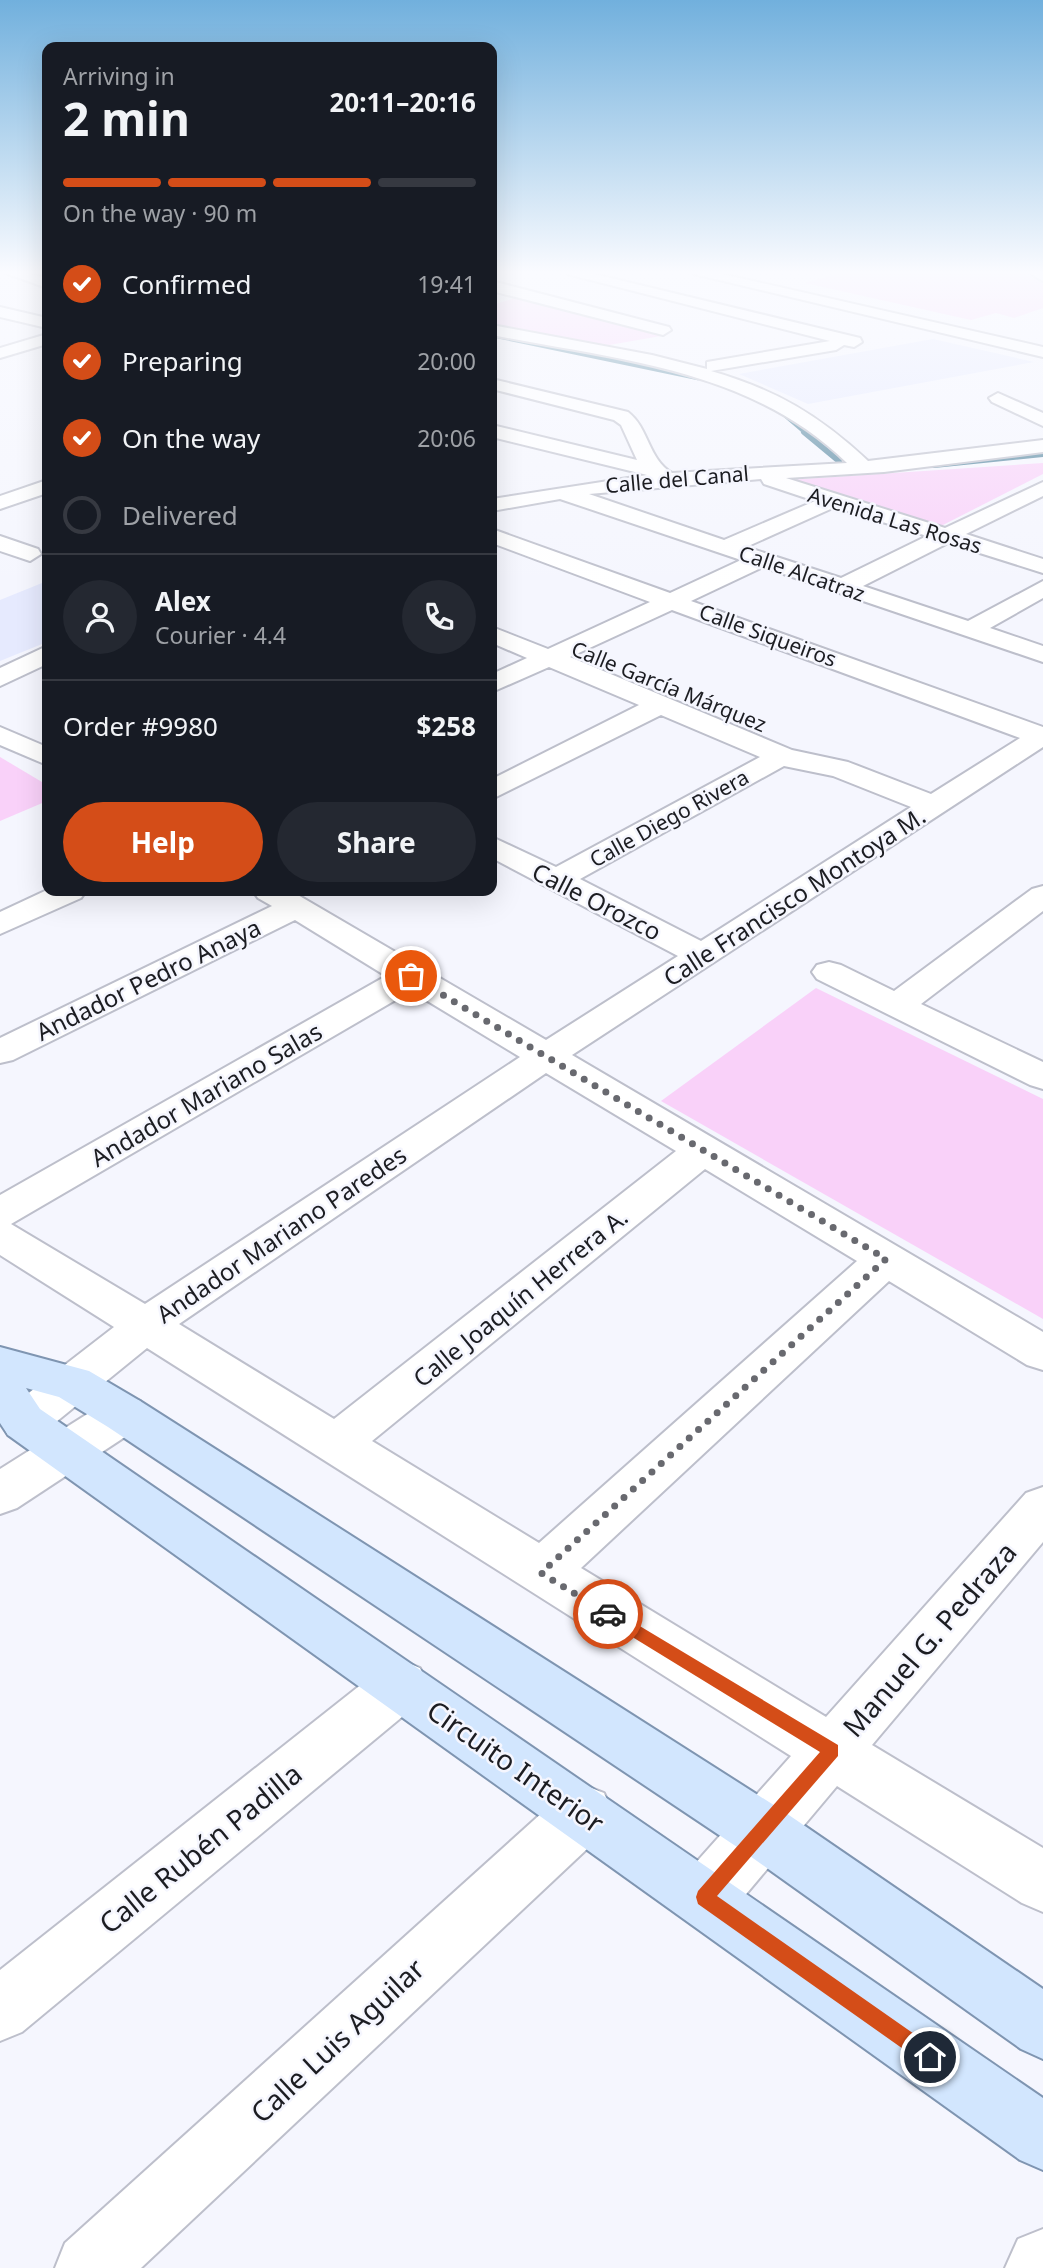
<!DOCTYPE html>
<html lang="en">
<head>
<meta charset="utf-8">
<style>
	:root { --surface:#171b24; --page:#242831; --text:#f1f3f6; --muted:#9ea1a6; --line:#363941; --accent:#d44d18 }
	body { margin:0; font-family:"Noto Sans",sans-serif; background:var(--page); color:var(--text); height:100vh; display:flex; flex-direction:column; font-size:26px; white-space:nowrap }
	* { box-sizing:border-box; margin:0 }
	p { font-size:23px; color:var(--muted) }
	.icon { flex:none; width:38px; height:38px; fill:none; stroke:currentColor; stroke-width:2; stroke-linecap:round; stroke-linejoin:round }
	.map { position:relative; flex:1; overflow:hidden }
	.panel { position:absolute; left:42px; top:42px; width:455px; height:854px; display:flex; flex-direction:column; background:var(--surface); border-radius:14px; box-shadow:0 7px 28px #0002 }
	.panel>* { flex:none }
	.pin { position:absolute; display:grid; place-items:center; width:60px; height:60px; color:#fff; margin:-30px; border:4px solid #fff; border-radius:50%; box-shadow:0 2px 7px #0007 }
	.courier { position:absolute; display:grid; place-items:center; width:70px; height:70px; margin:-35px; border:5px solid #d44d18; border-radius:50%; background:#fff; color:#222; box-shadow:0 2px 9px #0007 }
	.head em { font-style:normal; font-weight:700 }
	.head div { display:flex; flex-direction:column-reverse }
	.head { display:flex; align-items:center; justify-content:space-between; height:119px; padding:0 21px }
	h1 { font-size:46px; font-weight:700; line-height:52px }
	.bar { display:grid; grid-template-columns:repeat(4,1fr); gap:10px 7px; align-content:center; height:84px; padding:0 21px }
	.bar i { height:9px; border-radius:5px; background:var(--line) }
	.bar .active { background:var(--accent) }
	.bar p { grid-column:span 4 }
	.line { display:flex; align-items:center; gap:18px; padding:0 21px; border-top:2px solid var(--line) }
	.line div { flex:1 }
	.round { display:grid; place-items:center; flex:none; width:74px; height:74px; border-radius:37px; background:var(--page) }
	ol { padding:0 21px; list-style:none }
	li { display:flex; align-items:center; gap:21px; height:77px }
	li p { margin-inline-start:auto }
	li .icon { padding:7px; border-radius:50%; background:var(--accent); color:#fff; stroke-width:4 }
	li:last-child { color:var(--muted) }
	li i { width:38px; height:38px; border:4px solid var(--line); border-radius:50% }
	.action { display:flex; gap:14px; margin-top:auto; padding:14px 21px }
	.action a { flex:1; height:80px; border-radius:42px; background:var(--accent); color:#fff; font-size:28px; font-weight:700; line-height:80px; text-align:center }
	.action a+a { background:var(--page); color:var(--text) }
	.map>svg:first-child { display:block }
	.built { fill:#e6eafe }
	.green { fill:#f9d1f9 }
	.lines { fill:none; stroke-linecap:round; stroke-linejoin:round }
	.stream-far1 { stroke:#4c809a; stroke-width:4.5 }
	.stream { stroke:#4c809a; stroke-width:6 }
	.minor-casing { stroke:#bdbfcb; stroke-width:4 }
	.major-casing { stroke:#7f95b1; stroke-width:4 }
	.minor { fill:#fff; fill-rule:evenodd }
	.major { fill:#d2e6fe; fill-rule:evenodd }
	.route { fill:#d44d18 }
	.done { stroke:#68696f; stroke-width:7; stroke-dasharray:0 12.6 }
	.labels { text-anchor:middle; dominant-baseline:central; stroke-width:5; stroke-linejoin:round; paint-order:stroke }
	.far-street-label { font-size:21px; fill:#1c1d22; stroke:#f5f6fe }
	.street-label { font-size:24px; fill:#1c1d22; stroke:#f5f6fe }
	.near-street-label { font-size:28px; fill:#1c1d22; stroke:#f5f6fe }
</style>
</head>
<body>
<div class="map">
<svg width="1043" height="2268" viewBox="0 0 1043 2268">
	<rect width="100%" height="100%" fill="#f5f6fe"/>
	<g class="built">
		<path d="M933,339L1034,362L808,404L739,374Z"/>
		<path d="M47,581V642L0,661V600Z"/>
	</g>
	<g class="green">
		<path d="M836,274H1025L1043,283V308L1014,318L996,313L971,320L805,283Z"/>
		<path d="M515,298L661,336L592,348L492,326V305Z"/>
		<path d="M1043,463V474L941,526L788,480Z"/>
		<path d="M0,757L47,785V801L0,821Z"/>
		<path d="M816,988L1043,1099V1319L661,1101Z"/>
	</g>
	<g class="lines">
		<g class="stream-far1">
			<path d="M492,335L698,378"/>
			<path d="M786,416L806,433"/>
		</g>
		<g class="stream">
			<path d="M804,432L839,461"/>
			<path d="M934,465L1043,454"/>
		</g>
		<g class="minor-casing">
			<g id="minor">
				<path d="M8,274H32L47,279V288Z"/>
				<path d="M567,274H594L860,338L862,342L854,347L844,345L836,350L711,371C776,390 819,415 868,461L1043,440V452L884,472L786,478L945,528L1043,482V496L966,534L1043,559V573L948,543L863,586L968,621L1043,581V598L990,628L1043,646V662L763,567L691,601L1043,727V747L572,1055L1043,1332V1370L1027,1365L889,1281L581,1568L826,1717L1026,1493L1043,1487V1542L872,1745L1043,1848V1912L1022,1903L837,1786L726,1918L705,1927L684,1918L675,1897L684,1876L791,1756L147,1348L40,1435L24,1440L8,1435L1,1422L8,1409L114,1327L0,1255V1195L386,976L295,920L13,1060L0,1063V1038L272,906L258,898L253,891H291L546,1040L678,956L492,858V837L556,867L760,757L661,715L492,799V779L639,705L549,667L492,692V674L527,658L492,643V627L548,649L650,602L492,543V529L670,593L741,560L560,499L492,511V499L647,475L492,437V425L637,460L621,425L614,420L492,389V379L628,412C649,428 648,459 672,473L847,463C751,369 618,360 492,335V325L652,355L707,369V362L713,361L830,341ZM761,479L764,484L815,501L724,540L589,494ZM835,507L927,536L841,578L746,547ZM672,610L1020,738L931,794L848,762L792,750L570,657ZM784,766L833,776L911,807L701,941L580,879ZM411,991L520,1057L145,1304L11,1224ZM546,1073L676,1151L334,1419L179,1324ZM705,1169L857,1261L539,1543L372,1441Z"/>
				<path d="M694,274H722L1043,347V357Z"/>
				<path d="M1031,274H1043V281Z"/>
				<path d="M492,281L669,327L671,330L663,335L492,291Z"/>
				<path d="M0,307L47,318V328L0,317Z"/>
				<path d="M47,334V344L0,358V348Z"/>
				<path d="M998,393L1043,413V426L992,402L989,398Z"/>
				<path d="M47,480V493L0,509V496Z"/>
				<path d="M0,536L38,549L41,554L30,561L0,551Z"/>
				<path d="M47,646V664L0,686V668Z"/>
				<path d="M0,727L47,747V765L0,745Z"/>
				<path d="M1043,886V911L921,1004L1043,1062V1089L1030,1085L817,979L812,972L817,965L829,962L841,965L894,991L1032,889Z"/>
				<path d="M47,890L86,891L81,898L0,934V912Z"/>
				<path d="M124,1396L140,1401L147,1414L140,1427L17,1508L0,1514V1469L108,1401Z"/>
				<path d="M401,1660L420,1668L428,1685L420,1702L22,2032L0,2041V1970L382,1668Z"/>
				<path d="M584,1785L604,1793L613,1813L604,1833L141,2268H55L65,2243L564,1793Z"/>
				<path d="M1043,2229V2268H1005L1018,2239Z"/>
			</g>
		</g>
		<g class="major-casing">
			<path id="major" d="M0,1347L89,1371L140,1401L783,1811L1043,1989V2059L1021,2049L743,1851L108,1427L59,1397L26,1388L40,1409L1043,2098V2170L1020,2160L8,1435L0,1423Z"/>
		</g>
		<use href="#minor" class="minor"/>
		<use href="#major" class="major"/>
	</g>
	<linearGradient id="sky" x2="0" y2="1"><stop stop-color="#71b0dd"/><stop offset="0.46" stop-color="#fafbff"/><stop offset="1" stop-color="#fafbff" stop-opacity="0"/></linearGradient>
	<rect width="1043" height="592" fill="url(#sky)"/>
	<path class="route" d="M608,1607L838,1745V1756L717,1896L937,2050L940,2057L937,2063L930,2066L923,2063L698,1904L696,1897L698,1891L820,1752L603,1619L600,1614Z"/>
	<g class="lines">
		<path class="done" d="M411,976L886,1259L541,1573L608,1614"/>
	</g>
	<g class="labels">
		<g class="far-street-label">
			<text transform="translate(677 479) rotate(-5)">Calle del Canal</text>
			<text transform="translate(895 520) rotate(17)">Avenida Las Rosas</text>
			<text transform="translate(802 573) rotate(19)">Calle Alcatraz</text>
			<text transform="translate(768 635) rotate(20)">Calle Siqueiros</text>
			<text transform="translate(669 686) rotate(22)">Calle García Márquez</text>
			<text transform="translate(669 818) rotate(-29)">Calle Diego Rivera</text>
		</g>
		<g class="street-label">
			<text transform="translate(794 896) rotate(-33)">Calle Francisco Montoya M.</text>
			<text transform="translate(597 901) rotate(27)">Calle Orozco</text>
			<text transform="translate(148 979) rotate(-26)">Andador Pedro Anaya</text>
			<text transform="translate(206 1094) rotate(-30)">Andador Mariano Salas</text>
			<text transform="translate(281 1234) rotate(-34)">Andador Mariano Paredes</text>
			<text transform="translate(520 1297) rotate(-39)">Calle Joaquín Herrera A.</text>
		</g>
		<g class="near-street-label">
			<text transform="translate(929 1639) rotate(-49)">Manuel G. Pedraza</text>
			<text transform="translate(516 1766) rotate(35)">Circuito Interior</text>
			<text transform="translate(200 1848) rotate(-39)">Calle Rubén Padilla</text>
			<text transform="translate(337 2040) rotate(-43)">Calle Luis Aguilar</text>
		</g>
	</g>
</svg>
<div class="pin" style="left:411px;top:976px;background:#ea580c"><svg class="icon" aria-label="bag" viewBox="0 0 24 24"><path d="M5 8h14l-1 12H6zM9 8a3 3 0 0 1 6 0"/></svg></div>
<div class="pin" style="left:930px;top:2057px;background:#1f2937"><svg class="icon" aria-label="home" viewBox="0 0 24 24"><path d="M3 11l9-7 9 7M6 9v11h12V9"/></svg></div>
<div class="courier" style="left:608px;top:1614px"><svg class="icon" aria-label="car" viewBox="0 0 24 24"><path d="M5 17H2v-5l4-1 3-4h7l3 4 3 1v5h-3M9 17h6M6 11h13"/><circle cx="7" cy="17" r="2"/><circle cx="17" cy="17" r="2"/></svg></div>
<section class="panel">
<div class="head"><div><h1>2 min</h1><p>Arriving in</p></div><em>20:11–20:16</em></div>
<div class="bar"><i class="active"></i><i class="active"></i><i class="active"></i><i></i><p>On the way · 90 m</p></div>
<ol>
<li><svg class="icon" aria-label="check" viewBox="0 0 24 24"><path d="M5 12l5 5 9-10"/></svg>Confirmed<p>19:41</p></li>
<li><svg class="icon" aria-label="check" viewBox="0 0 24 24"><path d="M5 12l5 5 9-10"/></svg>Preparing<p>20:00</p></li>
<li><svg class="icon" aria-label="check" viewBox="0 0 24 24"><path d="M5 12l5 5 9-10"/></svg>On the way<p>20:06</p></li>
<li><i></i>Delivered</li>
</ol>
<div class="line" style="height:126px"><a class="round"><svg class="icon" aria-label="person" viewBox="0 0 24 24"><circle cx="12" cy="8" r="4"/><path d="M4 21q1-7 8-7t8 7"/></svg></a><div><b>Alex</b><p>Courier · 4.4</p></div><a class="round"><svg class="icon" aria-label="phone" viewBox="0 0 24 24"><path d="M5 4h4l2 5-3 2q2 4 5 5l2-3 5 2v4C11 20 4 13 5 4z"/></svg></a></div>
<div class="line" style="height:91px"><div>Order #9980</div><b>$258</b></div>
<div class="action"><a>Help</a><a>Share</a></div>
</section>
</div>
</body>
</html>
